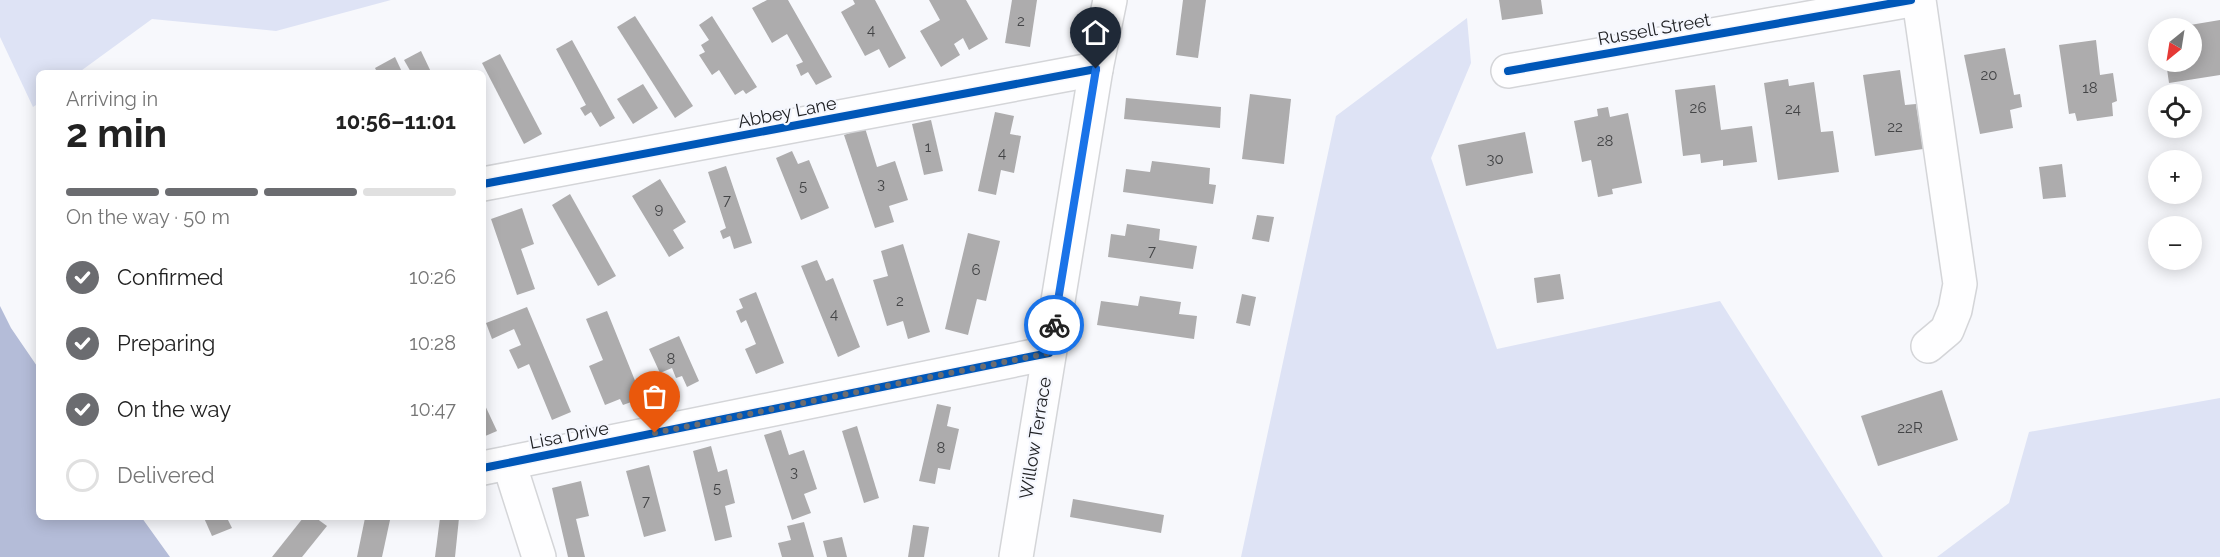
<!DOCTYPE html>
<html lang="en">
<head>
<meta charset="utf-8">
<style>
	:root { --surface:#fff; --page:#f6f6f6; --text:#222; --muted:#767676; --line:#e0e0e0; --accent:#6b6c70 }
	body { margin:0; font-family:Raleway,sans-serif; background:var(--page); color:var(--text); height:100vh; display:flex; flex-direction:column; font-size:22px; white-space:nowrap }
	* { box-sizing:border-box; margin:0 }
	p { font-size:20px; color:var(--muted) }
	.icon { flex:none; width:33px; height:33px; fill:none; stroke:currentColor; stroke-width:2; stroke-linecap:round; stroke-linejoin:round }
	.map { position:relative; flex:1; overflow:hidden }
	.drawer { position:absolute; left:36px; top:70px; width:450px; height:450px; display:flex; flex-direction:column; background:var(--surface); border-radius:9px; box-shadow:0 3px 15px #0003 }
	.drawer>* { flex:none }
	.needle { width:39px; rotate:210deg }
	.controls { position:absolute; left:2148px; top:18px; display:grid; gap:12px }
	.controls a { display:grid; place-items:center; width:54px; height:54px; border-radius:50%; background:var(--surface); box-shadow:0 3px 15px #0003; font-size:30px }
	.pin { position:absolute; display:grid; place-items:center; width:51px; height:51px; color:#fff; margin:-62px -26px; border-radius:50% 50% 50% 0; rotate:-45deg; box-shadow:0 0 6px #0007 }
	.pin .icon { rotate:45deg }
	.courier { position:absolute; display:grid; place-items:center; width:60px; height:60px; margin:-30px; border:4px solid #1a73e8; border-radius:50%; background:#fff; color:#222; box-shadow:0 2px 8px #0007 }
	.headline em { font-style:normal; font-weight:700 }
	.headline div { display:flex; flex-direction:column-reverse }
	.headline { display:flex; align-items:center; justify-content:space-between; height:102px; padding:0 30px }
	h1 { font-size:39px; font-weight:700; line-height:45px }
	.bar { display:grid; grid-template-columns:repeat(4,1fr); gap:9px 6px; align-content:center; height:72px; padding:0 30px }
	.bar i { height:8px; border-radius:4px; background:var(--line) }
	.bar .selected { background:var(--accent) }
	.bar p { grid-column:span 4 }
	ol { padding:0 30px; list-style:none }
	li { display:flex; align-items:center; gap:18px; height:66px }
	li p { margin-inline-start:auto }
	li .icon { padding:6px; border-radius:50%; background:var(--accent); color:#fff; stroke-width:4 }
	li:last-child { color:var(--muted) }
	li i { width:33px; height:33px; border:3px solid var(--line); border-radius:50% }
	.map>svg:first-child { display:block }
	.green { fill:#dee3f5 }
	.water { fill:#b4bcd8 }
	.building { fill:#adacad }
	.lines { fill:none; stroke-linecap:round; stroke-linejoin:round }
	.minor-casing { stroke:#d4d5d8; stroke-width:36 }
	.minor { stroke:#fefeff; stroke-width:33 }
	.cycleway-casing { stroke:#f5f7fe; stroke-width:11 }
	.cycleway { stroke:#0057b8; stroke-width:8 }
	.done { stroke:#6b6c70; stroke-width:6; stroke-dasharray:0 10.8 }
	.route { stroke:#1a73e8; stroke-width:8 }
	.labels { text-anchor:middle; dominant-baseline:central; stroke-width:4.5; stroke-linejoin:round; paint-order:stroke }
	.number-label { font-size:15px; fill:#434446 }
	.street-label { font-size:18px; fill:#202124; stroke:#f5f7fe }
</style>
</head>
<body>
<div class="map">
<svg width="2220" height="557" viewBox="0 0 2220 557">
	<rect width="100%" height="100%" fill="#f7f8fc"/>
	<g class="green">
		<path d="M0,0H391L276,31L152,19L78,73L39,74V103L33,107L0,37Z"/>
		<path d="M1467,18L1471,63L1431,158L1497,349L1720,301L1883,557H1241L1336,116Z"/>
		<path d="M2220,398V557H1937L2009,503L2029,432Z"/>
	</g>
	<path class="water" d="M0,306L11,328L39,369V518H142L170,557H0Z"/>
	<g class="building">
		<path d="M767,0H788L832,77L816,85L808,72L801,76L796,65L803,62L787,34L772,43L752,8Z"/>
		<path d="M853,0H875L906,58L889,68L879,49L865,56L841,12L855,4Z"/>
		<path d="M929,0H966L988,39L969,50L963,38L954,44L960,55L941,67L920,31L940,20Z"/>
		<path d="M1012,0H1037L1030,47L1005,43Z"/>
		<path d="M1183,0H1206L1198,58L1176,55Z"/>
		<path d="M1499,0H1541L1543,14L1502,20Z"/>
		<path d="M635,16L693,106L675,118L617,27Z"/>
		<path d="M712,16L757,87L746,94L743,90L735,95L719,70L712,75L699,55L705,52L701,45L709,40L699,25Z"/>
		<path d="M2220,20V75L2169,83L2166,62H2192V28L2178,27Z"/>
		<path d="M572,40L615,118L600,127L591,112L585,116L580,108L586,105L556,49Z"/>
		<path d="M2096,40L2100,75L2113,73L2117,101L2112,103L2113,116L2077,121L2075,113L2069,114L2059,45Z"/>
		<path d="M2005,48L2014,95L2020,94L2022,107L2010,110L2013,128L1980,134L1964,55Z"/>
		<path d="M421,51L432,74H412L404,60Z"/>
		<path d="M500,54L542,134L524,144L482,63Z"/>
		<path d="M395,57L403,74H378L375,68Z"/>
		<path d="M1900,70L1905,105L1916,104L1923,149L1875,156L1863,75Z"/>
		<path d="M1788,79L1789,86L1814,82L1821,132L1833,131L1839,172L1778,180L1764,83Z"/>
		<path d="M643,84L658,108L633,124L617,99Z"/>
		<path d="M1715,85L1721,130L1752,126L1757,162L1723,166V160L1701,163L1700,154L1683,156L1675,90Z"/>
		<path d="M1250,94L1291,99L1284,164L1242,159Z"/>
		<path d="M1126,98L1221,107L1220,128L1124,119Z"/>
		<path d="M1608,107L1610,117L1628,113L1642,183L1612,189L1613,194L1598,197L1591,160L1582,162L1574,121L1598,116L1597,109Z"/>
		<path d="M995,112L1014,116L1010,134L1021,136L1014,173L1001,170L996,195L978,191Z"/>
		<path d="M931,120L943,171L924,175L912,124Z"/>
		<path d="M865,128L877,167L895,161L908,200L889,206L894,222L875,228L844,135Z"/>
		<path d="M1525,132L1533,173L1466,186L1458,145Z"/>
		<path d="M792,151L798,164L809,160L829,208L801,220L776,158Z"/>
		<path d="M1152,161L1210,168L1209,184L1216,185L1213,204L1123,192L1126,169L1150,172Z"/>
		<path d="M2062,164L2066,197L2043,199L2039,167Z"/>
		<path d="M726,166L752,243L734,249L730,236L723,239L720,231L726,228L708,172Z"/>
		<path d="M660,179L686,222L673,230L684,248L669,257L632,196Z"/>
		<path d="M570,194L616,276L598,286L552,205Z"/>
		<path d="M522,208L534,244L521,249L535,289L517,295L491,219Z"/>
		<path d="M1257,215L1274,217L1269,242L1252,239Z"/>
		<path d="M1127,224L1160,229L1159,240L1197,246L1193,269L1108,257L1111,234L1125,236Z"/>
		<path d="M968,233L1000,241L986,301L977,299L968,335L945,329Z"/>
		<path d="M903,244L930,332L908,339L903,321L887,326L873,280L888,276L881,251Z"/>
		<path d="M817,260L826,281L833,278L860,347L838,357L801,266Z"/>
		<path d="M1560,274L1564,299L1537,303L1534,278Z"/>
		<path d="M756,292L784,363L756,374L745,349L756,344L746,320L741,323L736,311L743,308L739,299Z"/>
		<path d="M1242,294L1256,297L1250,326L1236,323Z"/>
		<path d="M1140,296L1181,302L1179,314L1197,316L1194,339L1097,325L1101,301L1138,306Z"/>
		<path d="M527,307L571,412L552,420L529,364L518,369L509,350L521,345L514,329L492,339L486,323Z"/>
		<path d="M607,311L642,398L623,405L620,399L605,405L589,366L603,360L586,319Z"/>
		<path d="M679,336L699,381L687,387L682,376L676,378L672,368L660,373L649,349Z"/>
		<path d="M1942,390L1958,440L1878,466L1861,416Z"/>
		<path d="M483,401L497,431L483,437Z"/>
		<path d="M937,404L951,407L947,426L959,429L950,470L938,468L935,484L919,481Z"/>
		<path d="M857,426L879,498L864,503L842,431Z"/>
		<path d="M781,430L789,455L804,450L817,489L804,494L811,513L792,520L764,435Z"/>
		<path d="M711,446L718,472L727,469L735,503L725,506L732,537L715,541L693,451Z"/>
		<path d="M649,465L666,531L644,537L626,471Z"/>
		<path d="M581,481L589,516L576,519L585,557H568L552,488Z"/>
		<path d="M1073,499L1164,515L1161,533L1070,517Z"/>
		<path d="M204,518H227L232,528L212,536Z"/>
		<path d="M303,518H316L327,526L302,557H272Z"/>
		<path d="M365,518L390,520L382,557H357Z"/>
		<path d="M440,518H459L455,557H435Z"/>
		<path d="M804,522L814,557H782L778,543L791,540L787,526Z"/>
		<path d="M913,525L929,527L924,557H908Z"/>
		<path d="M842,537L847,557H827L823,541Z"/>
	</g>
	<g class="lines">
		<g class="minor-casing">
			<g id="minor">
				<path d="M1919,0L1960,284L1955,310L1947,330L1928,346"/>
				<path d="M1508,71L1911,0"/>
				<path d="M483,184L1096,69"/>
				<path d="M509,463L539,557"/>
				<path d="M483,468L1049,353"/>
				<path d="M1016,557L1096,69L1110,0"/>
			</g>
		</g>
		<use href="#minor" class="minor"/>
		<g class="cycleway-casing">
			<g id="cycleway">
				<path d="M1508,71L1911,0"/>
				<path d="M483,184L1096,69"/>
				<path d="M483,468L1049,353"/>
			</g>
		</g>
		<use href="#cycleway" class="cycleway"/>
	</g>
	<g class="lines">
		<path class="done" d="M655,433L1049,353L1054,325"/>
		<path class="route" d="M1054,325L1096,69"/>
	</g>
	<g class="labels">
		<g class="number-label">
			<text x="1021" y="21">2</text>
			<text x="871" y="30">4</text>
			<text x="1989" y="75">20</text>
			<text x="2090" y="88">18</text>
			<text x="1698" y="108">26</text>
			<text x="1793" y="109">24</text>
			<text x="1895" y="127">22</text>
			<text x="1605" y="141">28</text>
			<text x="928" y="147">1</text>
			<text x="1002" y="153">4</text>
			<text x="1495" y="159">30</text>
			<text x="881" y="184">3</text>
			<text x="803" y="186">5</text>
			<text x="727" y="200">7</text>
			<text x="659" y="209">9</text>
			<text x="1152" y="251">7</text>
			<text x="976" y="270">6</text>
			<text x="900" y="301">2</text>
			<text x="834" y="314">4</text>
			<text x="671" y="359">8</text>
			<text x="1910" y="428">22R</text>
			<text x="941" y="448">8</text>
			<text x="794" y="472">3</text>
			<text x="717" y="488">5</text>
			<text x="646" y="501">7</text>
		</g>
		<g class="street-label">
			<text transform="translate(1654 29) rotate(-10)">Russell Street</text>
			<text transform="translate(787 112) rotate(-11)">Abbey Lane</text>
			<text transform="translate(569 435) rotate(-11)">Lisa Drive</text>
			<text transform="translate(1035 438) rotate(-81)">Willow Terrace</text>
		</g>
	</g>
</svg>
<div class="controls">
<a><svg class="needle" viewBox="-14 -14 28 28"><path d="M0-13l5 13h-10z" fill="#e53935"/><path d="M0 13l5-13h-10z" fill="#767676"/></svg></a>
<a><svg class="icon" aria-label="locate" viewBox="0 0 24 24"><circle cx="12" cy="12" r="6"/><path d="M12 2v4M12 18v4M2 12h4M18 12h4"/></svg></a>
<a>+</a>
<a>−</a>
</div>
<div class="pin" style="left:655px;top:433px;background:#ea580c"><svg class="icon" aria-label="bag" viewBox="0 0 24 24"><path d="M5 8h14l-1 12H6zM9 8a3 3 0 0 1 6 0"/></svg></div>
<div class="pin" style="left:1096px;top:69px;background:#1f2937"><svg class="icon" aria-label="home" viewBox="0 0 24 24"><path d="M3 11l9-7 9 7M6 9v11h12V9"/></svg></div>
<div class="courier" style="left:1054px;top:325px"><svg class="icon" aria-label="bike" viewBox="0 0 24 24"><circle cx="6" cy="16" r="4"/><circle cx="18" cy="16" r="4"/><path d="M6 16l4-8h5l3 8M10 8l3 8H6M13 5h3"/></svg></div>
<section class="drawer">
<div class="headline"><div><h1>2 min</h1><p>Arriving in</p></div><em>10:56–11:01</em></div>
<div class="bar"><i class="selected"></i><i class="selected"></i><i class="selected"></i><i></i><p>On the way · 50 m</p></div>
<ol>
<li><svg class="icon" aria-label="check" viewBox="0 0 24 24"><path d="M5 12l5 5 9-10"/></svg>Confirmed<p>10:26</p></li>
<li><svg class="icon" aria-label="check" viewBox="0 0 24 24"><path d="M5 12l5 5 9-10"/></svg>Preparing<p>10:28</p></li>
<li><svg class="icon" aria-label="check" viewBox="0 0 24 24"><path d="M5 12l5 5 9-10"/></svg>On the way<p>10:47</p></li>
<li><i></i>Delivered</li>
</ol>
</section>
</div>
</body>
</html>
